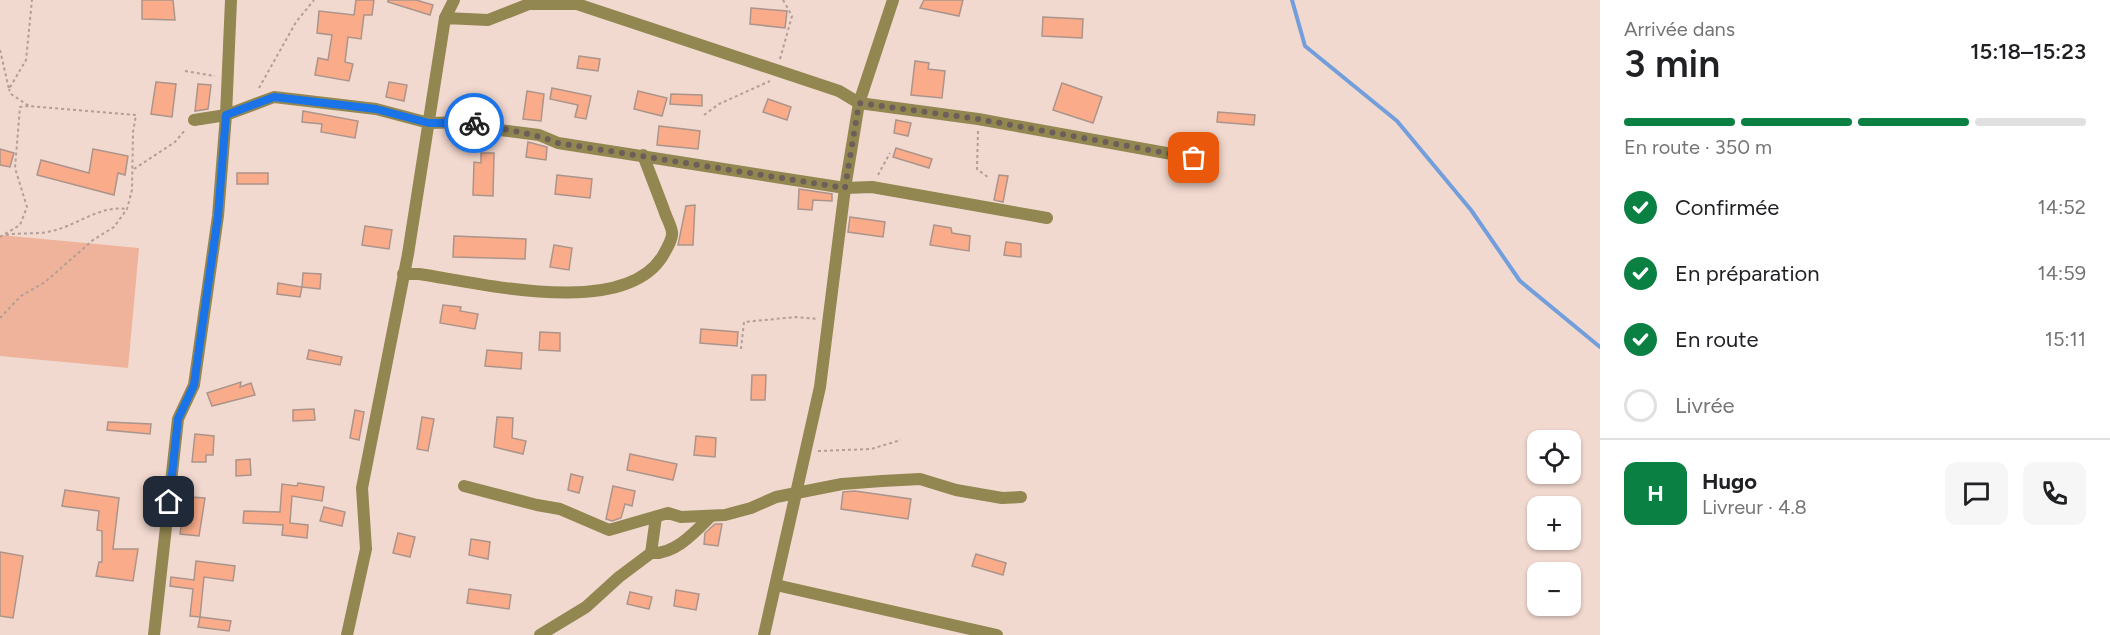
<!DOCTYPE html>
<html lang="fr">
<head>
<meta charset="utf-8">
<style>
	:root { --surface:#fff; --page:#f6f6f6; --text:#202124; --muted:#757577; --line:#e0e0e0; --accent:#0b8043 }
	body { margin:0; font-family:Figtree,sans-serif; background:var(--page); color:var(--text); height:100vh; display:flex; flex-direction:column; font-size:22px; white-space:nowrap }
	* { box-sizing:border-box; margin:0 }
	p { font-size:20px; color:var(--muted) }
	.icon { flex:none; width:33px; height:33px; fill:none; stroke:currentColor; stroke-width:2; stroke-linecap:round; stroke-linejoin:round }
	.map { position:relative; flex:1; overflow:hidden }
	.sheet { display:flex; flex-direction:column; background:var(--surface); width:510px }
	.sheet>* { flex:none }
	.controls { position:absolute; left:1527px; top:430px; display:grid; gap:12px }
	.controls a { display:grid; place-items:center; width:54px; height:54px; border-radius:12px; background:var(--surface); box-shadow:0 2px 4px #0004; font-size:30px }
	.pin { position:absolute; display:grid; place-items:center; width:51px; height:51px; color:#fff; margin:-26px; border-radius:12px; box-shadow:0 3px 9px #0006 }
	.courier { position:absolute; display:grid; place-items:center; width:60px; height:60px; margin:-30px; border:4px solid #1a73e8; border-radius:50%; background:#fff; color:#222; box-shadow:0 2px 8px #0007 }
	.summary em { font-style:normal; font-weight:600 }
	.summary div { display:flex; flex-direction:column-reverse }
	.summary { display:flex; align-items:center; justify-content:space-between; height:102px; padding:0 24px }
	h1 { font-size:39px; font-weight:600; line-height:45px }
	.bar { display:grid; grid-template-columns:repeat(4,1fr); gap:9px 6px; align-content:center; height:72px; padding:0 24px }
	.bar i { height:8px; border-radius:4px; background:var(--line) }
	.bar .current { background:var(--accent) }
	.bar p { grid-column:span 4 }
	.line { display:flex; align-items:center; gap:15px; padding:0 24px; border-top:2px solid var(--line) }
	.line div { flex:1 }
	.round { display:grid; place-items:center; flex:none; width:63px; height:63px; border-radius:12px; background:var(--page) }
	ol { padding:0 24px; list-style:none }
	li { display:flex; align-items:center; gap:18px; height:66px }
	li p { margin-inline-start:auto }
	li .icon { padding:6px; border-radius:50%; background:var(--accent); color:#fff; stroke-width:4 }
	li:last-child { color:var(--muted) }
	li i { width:33px; height:33px; border:3px solid var(--line); border-radius:50% }
	main { display:flex; flex:1; min-height:0 }
	.map>svg:first-child { display:block }
	.green { fill:#eeb39a }
	.lines { fill:none; stroke-linecap:round; stroke-linejoin:round }
	.stream { stroke:#729fdc; stroke-width:4 }
	.building { fill:#faac8a; stroke:#ab948b; stroke-width:1.5 }
	.path { stroke:#b29e96; stroke-width:2; stroke-dasharray:3 3; stroke-linecap:butt }
	.street { stroke:#928651; stroke-width:12 }
	.done { stroke:#6c5e58; stroke-width:6; stroke-dasharray:0 10.8 }
	.route { stroke:#1a73e8; stroke-width:8 }
</style>
</head>
<body>
<main>
<div class="map">
<svg width="1600" height="635" viewBox="0 0 1600 635">
	<rect width="100%" height="100%" fill="#f2d9cf"/>
	<path class="green" d="M0,235L139,248L128,368L0,356Z"/>
	<g class="lines">
		<path class="stream" d="M1292,0L1305,46L1397,121L1471,210L1520,281L1600,347"/>
	</g>
	<g class="building">
		<path d="M142,0H173L175,20L142,19Z"/>
		<path d="M356,0H374L372,15H364L361,39L348,37L345,62L353,64L349,81L315,75L318,58L328,60L332,35L317,33L319,11L354,15Z"/>
		<path d="M388,0H416L433,5L430,15L388,2Z"/>
		<path d="M924,0H963L959,16L920,8Z"/>
		<path d="M751,8L787,11L785,28L750,24Z"/>
		<path d="M1043,17L1083,19L1082,38L1042,36Z"/>
		<path d="M579,56L600,59L598,71L577,68Z"/>
		<path d="M915,61L929,63L928,69L945,71L942,98L911,95Z"/>
		<path d="M156,82L176,84L172,117L151,114Z"/>
		<path d="M389,82L407,85L404,101L386,97Z"/>
		<path d="M1062,83L1102,97L1093,123L1053,110Z"/>
		<path d="M198,84L211,85L208,109L195,111Z"/>
		<path d="M552,88L591,96L586,119L575,117L578,105L550,99Z"/>
		<path d="M527,91L544,94L541,121L523,119Z"/>
		<path d="M638,91L667,98L662,116L634,109Z"/>
		<path d="M671,94L702,95V106L670,104Z"/>
		<path d="M768,99L791,107L787,120L763,112Z"/>
		<path d="M303,111L358,121L355,138L321,132L322,124L302,122Z"/>
		<path d="M1218,112L1255,115L1254,125L1217,122Z"/>
		<path d="M896,120L911,123L908,136L894,133Z"/>
		<path d="M659,126L700,131L698,149L657,145Z"/>
		<path d="M528,142L547,147L546,160L526,157Z"/>
		<path d="M896,148L932,159L929,168L893,157Z"/>
		<path d="M0,149L14,153L10,167L0,165Z"/>
		<path d="M93,149L128,156L125,175L118,173L114,195L37,175L41,160L89,173Z"/>
		<path d="M481,153H494L493,196L473,195L474,162L481,163Z"/>
		<rect x="237" y="173" width="31" height="11"/>
		<path d="M557,175L592,179L590,198L555,194Z"/>
		<path d="M999,175L1008,176L1003,202L994,200Z"/>
		<path d="M799,189L832,194V201L813,200L812,210L798,209Z"/>
		<path d="M695,205L693,245H678L686,206Z"/>
		<path d="M850,217L885,222L883,237L848,232Z"/>
		<path d="M934,225L951,228L952,233L970,236L969,251L930,245Z"/>
		<path d="M365,226L392,230L389,249L362,245Z"/>
		<path d="M454,236L526,239L525,259L453,257Z"/>
		<path d="M1006,242L1021,244V257L1004,255Z"/>
		<path d="M554,245L572,248L569,270L550,267Z"/>
		<path d="M303,273L321,274L320,289L302,287Z"/>
		<path d="M278,283L302,287L300,297L277,294Z"/>
		<path d="M443,305L461,307L460,311L478,314L475,329L440,323Z"/>
		<path d="M701,329L738,332L737,346L700,343Z"/>
		<path d="M540,332L560,333V351L539,350Z"/>
		<path d="M309,350L342,357L340,365L307,359Z"/>
		<path d="M487,350L522,353L521,369L485,366Z"/>
		<path d="M752,375H766L765,400H751Z"/>
		<path d="M241,382L240,387L251,383L255,395L212,406L207,393Z"/>
		<path d="M314,409L315,420L293,421V410Z"/>
		<path d="M355,410L364,412L359,440L350,438Z"/>
		<path d="M422,417L434,419L428,451L417,449Z"/>
		<path d="M497,417L513,418L512,438L526,441L523,454L494,447Z"/>
		<path d="M108,422L151,424L150,434L107,430Z"/>
		<path d="M195,434L214,436L213,455H206V462H192Z"/>
		<path d="M696,436L716,438L715,457L694,455Z"/>
		<path d="M630,454L677,464L673,480L627,470Z"/>
		<path d="M250,459L251,475L236,476V460Z"/>
		<path d="M571,474L583,477L579,493L568,490Z"/>
		<path d="M298,483L324,487L322,501L292,496L290,523L308,525L307,538L282,535L283,525L243,523L244,511L280,512L282,484L297,486Z"/>
		<path d="M613,486L635,491L632,506L625,504L621,518L612,521L606,519Z"/>
		<path d="M65,490L119,498L113,549H138L133,581L96,576L99,562H102V531L97,530L99,511L62,506Z"/>
		<path d="M855,491L911,499L908,519L841,509L843,492Z"/>
		<path d="M189,497L205,498L199,536L180,534L184,506H189Z"/>
		<path d="M324,507L345,512L342,526L320,521Z"/>
		<path d="M715,524H722L718,546L704,544L705,533Z"/>
		<path d="M398,533L415,537L410,557L393,553Z"/>
		<path d="M471,539L490,542L488,559L469,555Z"/>
		<path d="M0,552L23,556L13,618L0,616Z"/>
		<path d="M976,554L1006,563L1003,575L972,566Z"/>
		<path d="M196,561L235,566L233,581L204,577L200,617L190,616L193,589L170,586L171,577L194,580Z"/>
		<path d="M469,589L511,595L509,609L467,603Z"/>
		<path d="M676,590L699,594L696,610L674,606Z"/>
		<path d="M630,592L652,597L649,609L627,604Z"/>
		<path d="M200,617L231,621L229,631L198,627Z"/>
	</g>
	<g class="lines">
		<g class="path">
			<path d="M0,50L9,89L26,60L32,0"/>
			<path d="M780,59L792,16L783,0"/>
			<path d="M185,71L215,76"/>
			<path d="M259,88L296,22L314,0"/>
			<path d="M704,115L719,104L770,81"/>
			<path d="M978,131L977,169L989,178"/>
			<path d="M134,169L175,142L186,129"/>
			<path d="M878,175L890,153"/>
			<path d="M6,235C21,232 37,235 52,231C78,225 100,205 127,209"/>
			<path d="M0,237L20,225L27,207L15,168L20,107L29,106"/>
			<path d="M0,318L21,296L45,282L93,240L114,227L127,209L132,190L133,132L136,115L29,106L11,94L9,89"/>
			<path d="M741,349L744,322L796,317L817,319"/>
			<path d="M818,451L871,449L901,440"/>
		</g>
		<g class="street">
			<path d="M445,18L454,0"/>
			<path d="M194,120L226,115L274,97L376,109L429,123L467,122L500,130L539,135L558,143L845,188L872,187L1047,218"/>
			<path d="M403,274H419C480,283 622,319 662,257C666,250 673,239 672,232C671,225 666,217 664,210C657,192 650,173 643,155"/>
			<path d="M464,486L537,505L560,509L609,530L668,513L681,517L725,515L751,508L776,497L842,484L882,481L920,479L956,490L1002,498L1021,497"/>
			<path d="M651,553L656,517"/>
			<path d="M776,585L997,635"/>
			<path d="M154,635L178,419L194,385L218,216L226,115L231,0"/>
			<path d="M347,635L366,549L362,488L408,254L445,18L488,20L529,4H577L839,91L859,103L978,119L1194,158"/>
			<path d="M540,635L586,607L619,577L651,553C675,555 695,532 711,516"/>
			<path d="M764,635L820,387L845,188L859,103L893,0"/>
		</g>
	</g>
	<g class="lines">
		<path class="done" d="M474,123C502,130 531,132 558,143L845,188L859,103L978,119L1194,158"/>
		<path class="route" d="M169,502L178,419L194,385L197,363L218,216L226,115L274,97L376,109L429,123H474"/>
	</g>
</svg>
<div class="controls">
<a><svg class="icon" aria-label="locate" viewBox="0 0 24 24"><circle cx="12" cy="12" r="6"/><path d="M12 2v4M12 18v4M2 12h4M18 12h4"/></svg></a>
<a>+</a>
<a>−</a>
</div>
<div class="pin" style="left:1194px;top:158px;background:#ea580c"><svg class="icon" aria-label="bag" viewBox="0 0 24 24"><path d="M5 8h14l-1 12H6zM9 8a3 3 0 0 1 6 0"/></svg></div>
<div class="pin" style="left:169px;top:502px;background:#1f2937"><svg class="icon" aria-label="home" viewBox="0 0 24 24"><path d="M3 11l9-7 9 7M6 9v11h12V9"/></svg></div>
<div class="courier" style="left:474px;top:123px"><svg class="icon" aria-label="bike" viewBox="0 0 24 24"><circle cx="6" cy="16" r="4"/><circle cx="18" cy="16" r="4"/><path d="M6 16l4-8h5l3 8M10 8l3 8H6M13 5h3"/></svg></div>
</div>
<section class="sheet">
<div class="summary"><div><h1>3 min</h1><p>Arrivée dans</p></div><em>15:18–15:23</em></div>
<div class="bar"><i class="current"></i><i class="current"></i><i class="current"></i><i></i><p>En route · 350 m</p></div>
<ol>
<li><svg class="icon" aria-label="check" viewBox="0 0 24 24"><path d="M5 12l5 5 9-10"/></svg>Confirmée<p>14:52</p></li>
<li><svg class="icon" aria-label="check" viewBox="0 0 24 24"><path d="M5 12l5 5 9-10"/></svg>En préparation<p>14:59</p></li>
<li><svg class="icon" aria-label="check" viewBox="0 0 24 24"><path d="M5 12l5 5 9-10"/></svg>En route<p>15:11</p></li>
<li><i></i>Livrée</li>
</ol>
<div class="line" style="height:108px"><b class="round" style="background:var(--accent);color:#fff">H</b><div><b>Hugo</b><p>Livreur · 4.8</p></div><a class="round"><svg class="icon" aria-label="chat" viewBox="0 0 24 24"><path d="M4 5h16v11H9l-5 4z"/></svg></a><a class="round"><svg class="icon" aria-label="phone" viewBox="0 0 24 24"><path d="M5 4h4l2 5-3 2q2 4 5 5l2-3 5 2v4C11 20 4 13 5 4z"/></svg></a></div>
</section>
</main>
</body>
</html>
